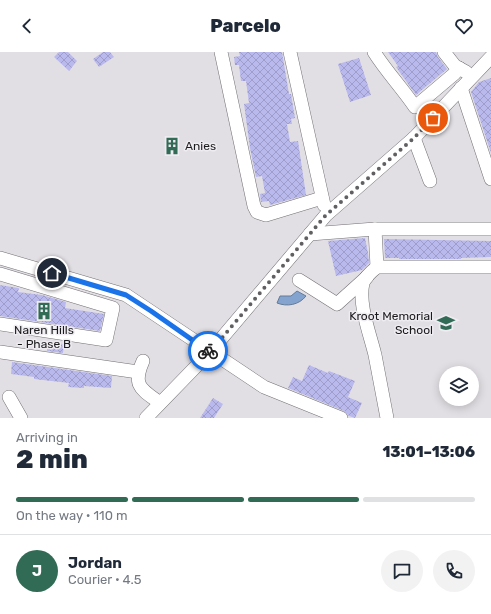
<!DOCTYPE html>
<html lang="en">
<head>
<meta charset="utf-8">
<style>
	:root { --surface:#fff; --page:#f2f2f3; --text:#1f2937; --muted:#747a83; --line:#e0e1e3; --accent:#316b55 }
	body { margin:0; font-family:Rubik,sans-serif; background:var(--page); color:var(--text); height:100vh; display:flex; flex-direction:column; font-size:15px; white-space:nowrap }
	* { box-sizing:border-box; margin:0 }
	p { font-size:13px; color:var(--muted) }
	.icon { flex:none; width:22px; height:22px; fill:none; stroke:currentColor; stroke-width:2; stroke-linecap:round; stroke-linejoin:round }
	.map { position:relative; height:366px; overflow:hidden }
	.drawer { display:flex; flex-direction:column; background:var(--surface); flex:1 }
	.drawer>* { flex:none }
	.controls { position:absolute; left:439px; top:314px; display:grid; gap:8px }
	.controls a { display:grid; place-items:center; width:40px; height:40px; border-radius:50%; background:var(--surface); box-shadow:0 2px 10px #0003; font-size:20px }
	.pin { position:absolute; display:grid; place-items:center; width:34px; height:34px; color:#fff; margin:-17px; border:2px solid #fff; border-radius:50%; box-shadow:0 1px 4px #0007 }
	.courier { position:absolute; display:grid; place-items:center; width:40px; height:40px; margin:-20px; border:3px solid #1a73e8; border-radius:50%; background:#fff; color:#222; box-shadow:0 1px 5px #0007 }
	.overview em { font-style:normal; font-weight:800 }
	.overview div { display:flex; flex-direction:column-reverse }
	.overview { display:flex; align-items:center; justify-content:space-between; height:68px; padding:0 16px }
	h1 { font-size:26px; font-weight:800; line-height:30px }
	.bar { display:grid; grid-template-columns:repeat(4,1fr); gap:6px 4px; align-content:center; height:48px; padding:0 16px }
	.bar i { height:5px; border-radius:3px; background:var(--line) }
	.bar .selected { background:var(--accent) }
	.bar p { grid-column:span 4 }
	.line { display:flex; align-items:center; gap:10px; padding:0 16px; border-top:1px solid var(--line) }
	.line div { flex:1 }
	.round { display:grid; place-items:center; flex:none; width:42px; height:42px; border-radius:21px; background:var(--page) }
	header { display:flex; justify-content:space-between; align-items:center; height:52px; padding:0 16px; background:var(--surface); font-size:18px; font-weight:800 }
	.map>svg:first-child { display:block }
	.water { fill:#84a4cf; stroke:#647b99 }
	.building { fill:url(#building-cross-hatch) }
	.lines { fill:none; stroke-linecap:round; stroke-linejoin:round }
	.minor-casing { stroke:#737074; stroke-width:14 }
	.minor { stroke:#fff; stroke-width:13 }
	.done { stroke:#615f62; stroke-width:4; stroke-dasharray:0 7.2 }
	.route { stroke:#1a73e8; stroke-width:5 }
	.labels { text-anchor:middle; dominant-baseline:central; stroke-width:3; stroke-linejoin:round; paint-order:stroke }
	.poi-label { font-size:12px; fill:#1b1a1c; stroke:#efecf1; text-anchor:start }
</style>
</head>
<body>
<header><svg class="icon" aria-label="back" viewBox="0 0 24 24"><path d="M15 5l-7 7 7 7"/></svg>Parcelo<svg class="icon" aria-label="heart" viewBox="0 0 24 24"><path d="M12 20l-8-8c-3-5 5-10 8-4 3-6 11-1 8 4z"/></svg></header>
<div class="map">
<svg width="491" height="366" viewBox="0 0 491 366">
	<defs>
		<pattern id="building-cross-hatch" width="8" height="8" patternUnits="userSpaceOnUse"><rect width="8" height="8" fill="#bab9ed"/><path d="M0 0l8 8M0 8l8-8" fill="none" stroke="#9f9ecb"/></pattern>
	</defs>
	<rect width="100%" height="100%" fill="#e2dfe4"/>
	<path class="water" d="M297,239L306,244C299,253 287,255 277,251L280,244H291Z"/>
	<g class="building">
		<path d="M59,0H68L77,9L69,19L54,5Z"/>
		<path d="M103,0H110L114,5L99,15L93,7Z"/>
		<path d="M239,0H282L289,42H291L295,66L291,67L292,72H287L290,90L298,89L306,143L270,153L269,149L261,150L260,142L265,141L262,124L256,125L250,96L244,52L249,51L246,29H241L239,13H235L234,5L240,4Z"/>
		<path d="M388,0H436L438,5L447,17L416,43L396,15L398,14Z"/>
		<path d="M359,6L371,43L350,50L338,12Z"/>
		<path d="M491,26V101L471,40L479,30Z"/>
		<path d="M365,186L368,201L369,211L362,218L336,224L328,189Z"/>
		<path d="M384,187L491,189V205L461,206V207H399V206H385Z"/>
		<path d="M0,233L18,236H19L18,240L42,243L66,250L65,256L104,262L100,279L0,264Z"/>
		<path d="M48,291L64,292L63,301L47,299Z"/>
		<path d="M12,310L112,324L111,336L84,334V336L68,335L69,331L34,327V325L11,322Z"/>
		<path d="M309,313L328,321L329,319L355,329L348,345L362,351L355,366L349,364L344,359L288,336L293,325L302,329Z"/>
		<path d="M213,346L223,352L214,366H200Z"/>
	</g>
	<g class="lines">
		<g class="minor-casing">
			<g id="minor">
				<path d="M221,0L254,154L257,160L266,163L322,146"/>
				<path d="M290,0L324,153"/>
				<path d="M374,0C386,19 402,36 415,55L454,22L459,16"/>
				<path d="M444,0L455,14L466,20"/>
				<path d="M461,36L491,127"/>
				<path d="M414,86L430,129"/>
				<path d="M375,177L377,215"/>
				<path d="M310,182L375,177H491"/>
				<path d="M0,206L126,243L264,335L341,366"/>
				<path d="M0,222L113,256L106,288L0,272"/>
				<path d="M299,228L337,252L367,225"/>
				<path d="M0,300L138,320"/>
				<path d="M143,309C132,334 141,337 160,351"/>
				<path d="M9,345L21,366"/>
				<path d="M146,366L210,300L326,163L414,86L491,5"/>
				<path d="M387,366C383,345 379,324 375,303C370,282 358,252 363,231C365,225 372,219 377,215H491"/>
			</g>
		</g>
		<use href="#minor" class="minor"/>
	</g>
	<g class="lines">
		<path class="done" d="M208,299L210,300L326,163L414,86L433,66"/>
		<path class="route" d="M52,221L126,243L151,259L208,299"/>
	</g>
	<defs>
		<g id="building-bare" transform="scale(1.38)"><path d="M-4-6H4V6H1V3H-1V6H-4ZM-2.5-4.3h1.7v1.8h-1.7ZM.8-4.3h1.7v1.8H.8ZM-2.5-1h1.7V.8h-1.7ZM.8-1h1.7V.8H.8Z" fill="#316b55" stroke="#efecf1" stroke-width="2.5" paint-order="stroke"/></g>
		<g id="school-bare" transform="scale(1.38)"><path d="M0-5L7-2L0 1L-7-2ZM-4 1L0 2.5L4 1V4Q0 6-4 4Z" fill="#316b55" stroke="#efecf1" stroke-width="2.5" paint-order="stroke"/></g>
	</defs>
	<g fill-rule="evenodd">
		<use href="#building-bare" x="172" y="94"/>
		<use href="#building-bare" x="44" y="259"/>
		<use href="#school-bare" x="446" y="271"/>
	</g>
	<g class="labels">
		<g class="poi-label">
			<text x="185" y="94">Anies</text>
			<text x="433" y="264" text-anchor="end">Kroot Memorial<tspan x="433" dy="14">School</tspan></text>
			<text x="44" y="278" text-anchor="middle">Naren Hills<tspan x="44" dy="14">- Phase B</tspan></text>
		</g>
	</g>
</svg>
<div class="controls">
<a><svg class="icon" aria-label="layers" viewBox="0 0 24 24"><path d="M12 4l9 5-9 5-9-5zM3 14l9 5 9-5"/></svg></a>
</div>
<div class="pin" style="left:433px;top:66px;background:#ea580c"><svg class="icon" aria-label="bag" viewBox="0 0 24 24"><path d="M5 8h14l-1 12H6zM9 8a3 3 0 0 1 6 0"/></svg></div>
<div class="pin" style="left:52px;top:221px;background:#1f2937"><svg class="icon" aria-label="home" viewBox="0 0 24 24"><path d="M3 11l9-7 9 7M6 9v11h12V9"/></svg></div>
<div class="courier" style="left:208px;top:299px"><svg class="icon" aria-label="bike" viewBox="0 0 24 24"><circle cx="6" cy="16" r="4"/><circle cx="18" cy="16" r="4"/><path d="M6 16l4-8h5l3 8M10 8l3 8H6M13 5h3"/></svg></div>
</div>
<section class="drawer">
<div class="overview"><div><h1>2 min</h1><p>Arriving in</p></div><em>13:01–13:06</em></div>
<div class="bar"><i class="selected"></i><i class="selected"></i><i class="selected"></i><i></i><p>On the way · 110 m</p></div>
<div class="line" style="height:72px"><b class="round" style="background:var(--accent);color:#fff">J</b><div><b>Jordan</b><p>Courier · 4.5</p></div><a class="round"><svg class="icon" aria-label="chat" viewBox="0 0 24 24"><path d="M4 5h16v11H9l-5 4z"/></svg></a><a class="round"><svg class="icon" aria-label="phone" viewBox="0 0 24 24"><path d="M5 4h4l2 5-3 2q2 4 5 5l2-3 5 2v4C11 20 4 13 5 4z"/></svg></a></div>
</section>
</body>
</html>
